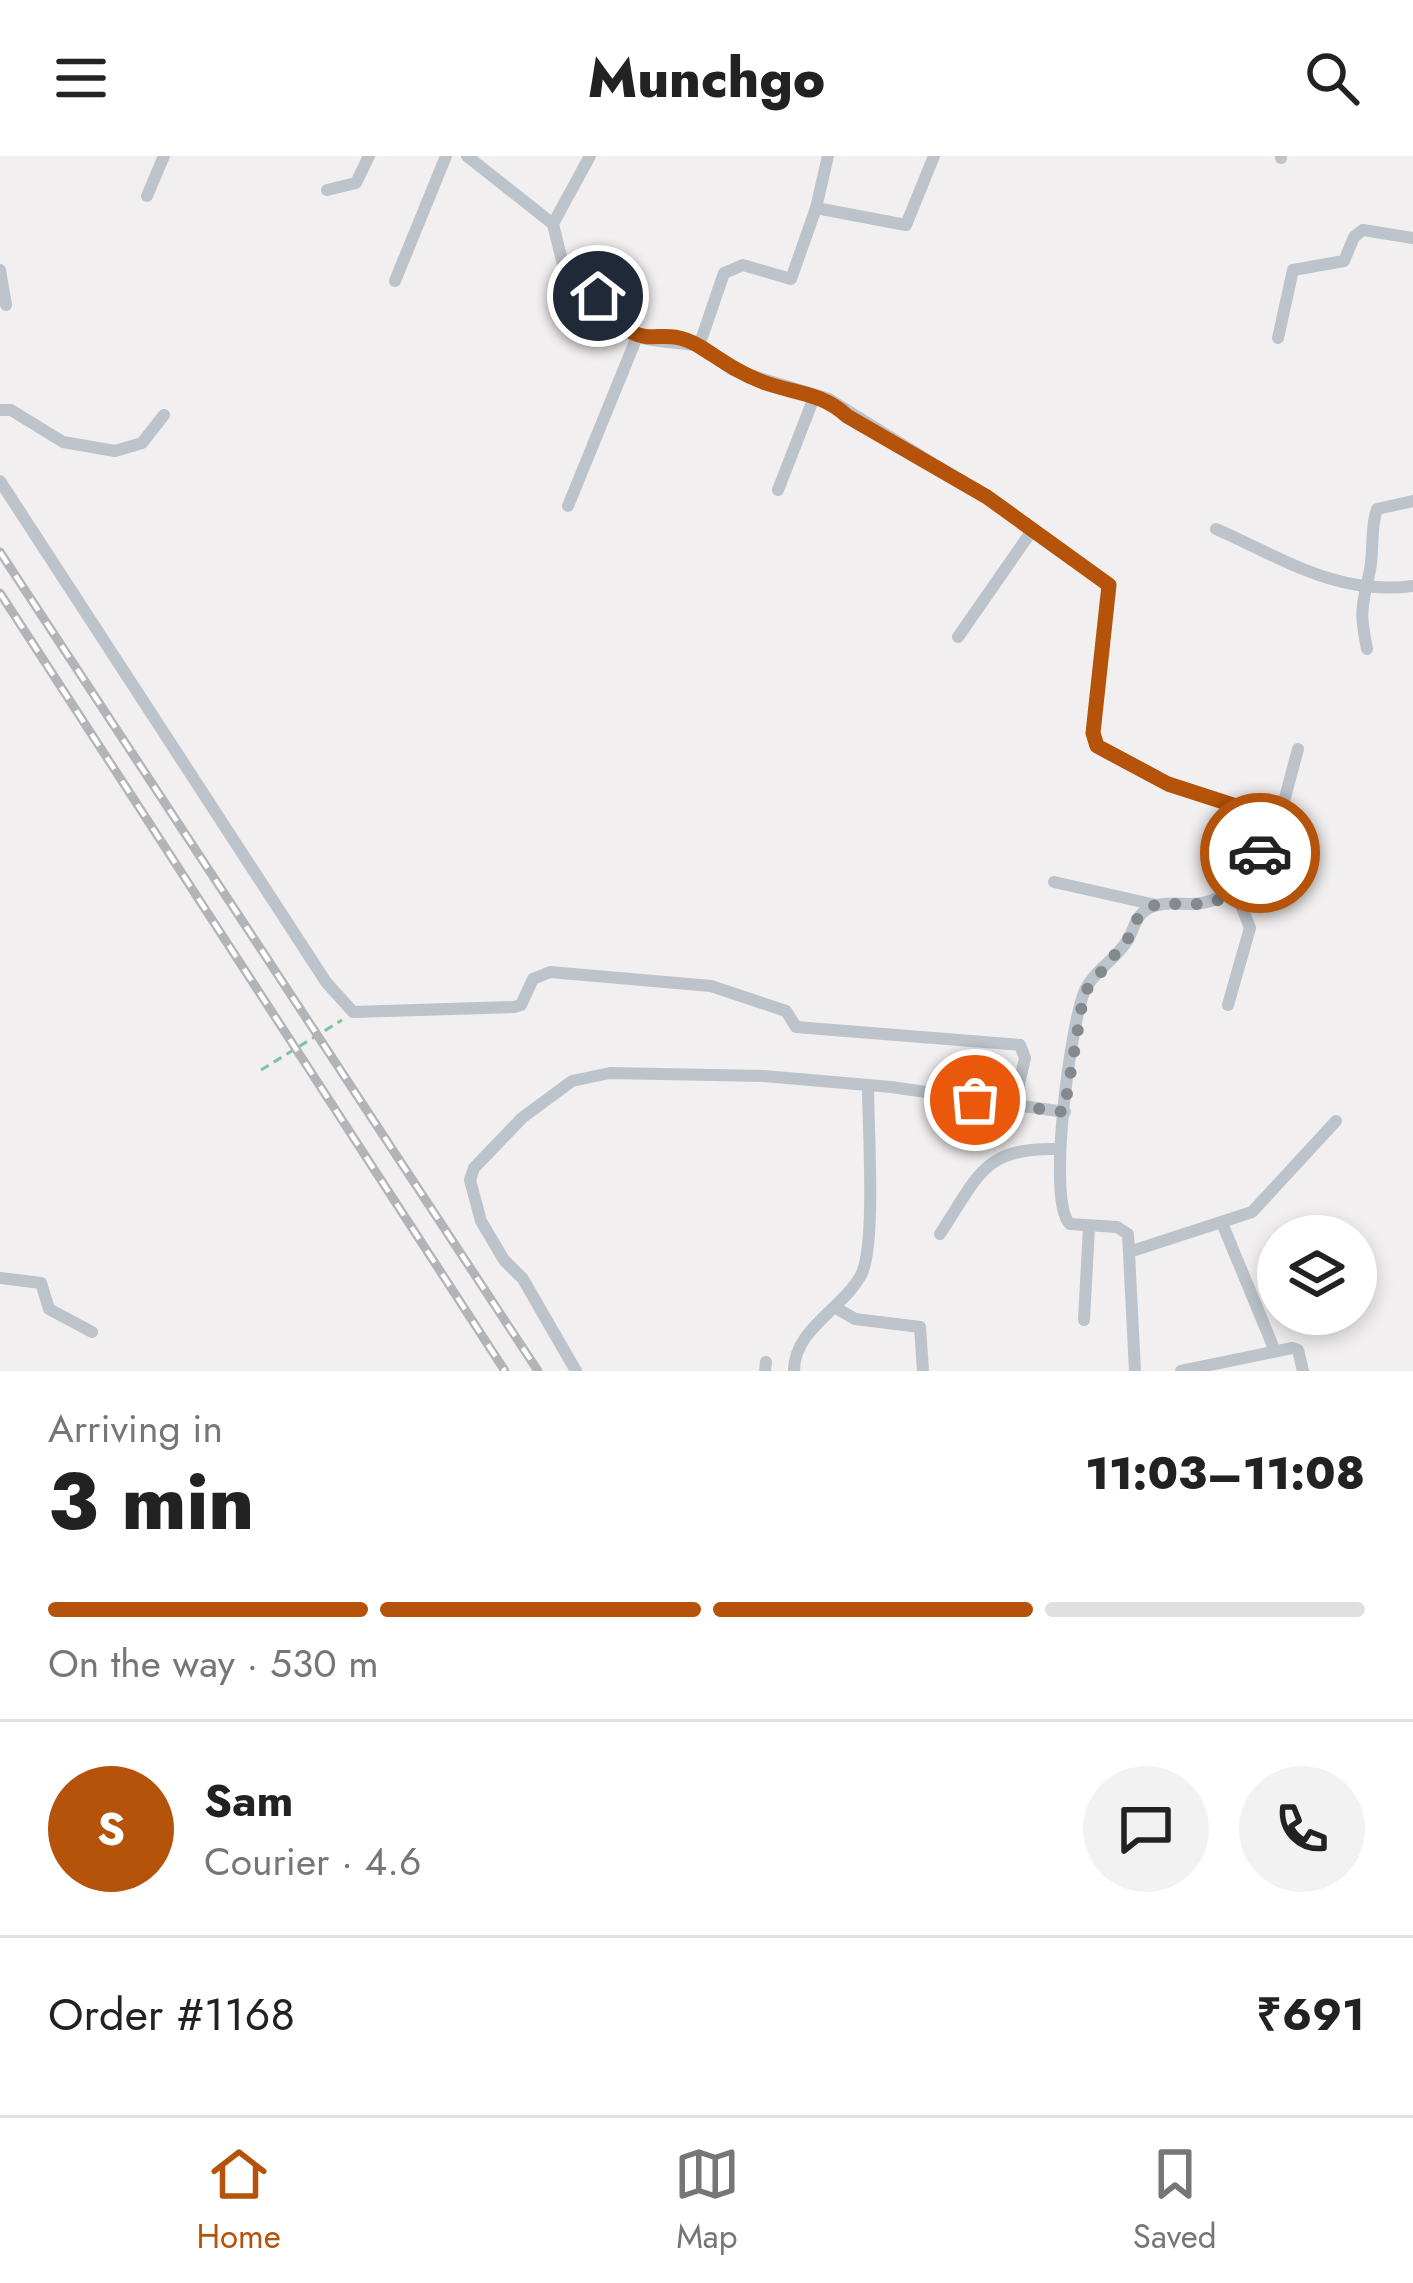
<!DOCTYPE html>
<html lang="en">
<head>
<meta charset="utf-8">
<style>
	:root { --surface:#fff; --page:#f2f2f2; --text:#222; --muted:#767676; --line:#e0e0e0; --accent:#b45309 }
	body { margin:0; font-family:Jost,sans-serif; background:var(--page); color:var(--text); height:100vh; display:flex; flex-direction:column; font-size:45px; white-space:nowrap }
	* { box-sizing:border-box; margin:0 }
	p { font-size:39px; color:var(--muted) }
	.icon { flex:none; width:66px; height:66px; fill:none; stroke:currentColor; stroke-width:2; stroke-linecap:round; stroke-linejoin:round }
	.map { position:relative; height:1215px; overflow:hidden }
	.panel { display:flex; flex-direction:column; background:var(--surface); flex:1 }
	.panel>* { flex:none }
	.fabs { position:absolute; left:1257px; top:1059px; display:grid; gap:24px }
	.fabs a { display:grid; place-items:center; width:120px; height:120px; border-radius:50%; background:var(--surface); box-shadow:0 6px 18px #0003; font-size:60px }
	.pin { position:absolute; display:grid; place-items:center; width:102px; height:102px; color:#fff; margin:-51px; border:6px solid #fff; border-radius:50%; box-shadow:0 3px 12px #0007 }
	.courier { position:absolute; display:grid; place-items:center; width:120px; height:120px; margin:-60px; border:9px solid #b45309; border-radius:50%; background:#fff; color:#222; box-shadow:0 3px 15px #0007 }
	.overview em { font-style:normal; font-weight:800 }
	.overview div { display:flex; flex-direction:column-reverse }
	.overview { display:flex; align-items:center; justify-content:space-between; height:204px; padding:0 48px }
	h1 { font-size:78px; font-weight:800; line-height:90px }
	.bar { display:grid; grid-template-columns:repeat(4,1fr); gap:18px 12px; align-content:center; height:144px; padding:0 48px }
	.bar i { height:15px; border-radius:9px; background:var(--line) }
	.bar .on { background:var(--accent) }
	.bar p { grid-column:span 4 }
	.line { display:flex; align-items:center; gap:30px; padding:0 48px; border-top:3px solid var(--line) }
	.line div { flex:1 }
	.round { display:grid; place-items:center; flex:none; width:126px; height:126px; border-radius:63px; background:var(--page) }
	header { display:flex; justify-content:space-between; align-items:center; height:156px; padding:0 48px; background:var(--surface); font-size:54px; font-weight:800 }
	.dock { display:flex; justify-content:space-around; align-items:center; height:168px; border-top:3px solid var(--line); background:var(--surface); font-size:33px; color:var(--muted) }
	.dock a { display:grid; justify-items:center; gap:6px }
	.dock .on { color:var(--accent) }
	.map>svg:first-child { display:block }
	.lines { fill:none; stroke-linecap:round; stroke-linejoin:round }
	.path { stroke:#7ec4a1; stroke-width:3; stroke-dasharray:9 6; stroke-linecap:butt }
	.minor { stroke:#bcc3ca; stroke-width:12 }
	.rail-casing { stroke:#b2b4b8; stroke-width:9 }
	.rail { stroke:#fff; stroke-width:4.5; stroke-dasharray:14; stroke-linecap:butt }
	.done { stroke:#84898e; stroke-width:12; stroke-dasharray:0 21.6 }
	.route { stroke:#b45309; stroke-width:15 }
</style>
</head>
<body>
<header><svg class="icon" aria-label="menu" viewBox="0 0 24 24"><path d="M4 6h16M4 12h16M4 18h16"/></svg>Munchgo<svg class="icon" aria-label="search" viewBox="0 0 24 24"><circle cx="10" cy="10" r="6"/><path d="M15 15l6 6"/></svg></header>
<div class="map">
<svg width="1413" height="1215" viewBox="0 0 1413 1215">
	<rect width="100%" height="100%" fill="#f1efef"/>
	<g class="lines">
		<path class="path" d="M261,914L342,864"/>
		<g class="minor">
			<path d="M467,0L553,68L565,117C596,136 600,154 622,172C641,188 675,185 699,190"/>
			<path d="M934,0L906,69L816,52L791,123L743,109L724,117L699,190L733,214L829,243L987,341L1109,429L1093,577L1097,590L1169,628L1279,664C1259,701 1238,748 1191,748C1177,748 1158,745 1146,754C1135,761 1134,774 1127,785C1116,803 1094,815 1085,834C1071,865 1046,1046 1070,1068L1117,1071L1128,1078L1135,1215"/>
			<path d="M1281,2V0"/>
			<path d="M327,34L356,27L369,0"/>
			<path d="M147,40L164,0"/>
			<path d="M816,52L828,0"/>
			<path d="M553,68L590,0"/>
			<path d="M0,114L6,149"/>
			<path d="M395,125L446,0"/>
			<path d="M1278,182L1293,114L1344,105L1354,81L1363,74L1413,82"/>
			<path d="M0,254H11L63,286L115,295L142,287L164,259"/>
			<path d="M0,325L326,826L353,856L514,851L521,849L533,823L550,816L711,830L786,855L796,871L1020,889L1025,902L1015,946"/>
			<path d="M778,334L815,239"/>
			<path d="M568,350L637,181"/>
			<path d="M1216,373C1282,402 1338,440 1413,430"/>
			<path d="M958,481L1031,376"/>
			<path d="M1367,493C1359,453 1362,452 1370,414C1374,393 1370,373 1377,353L1413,345"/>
			<path d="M1279,664L1298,593"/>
			<path d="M1054,726L1156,749"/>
			<path d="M1228,849L1250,772L1234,731"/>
			<path d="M1222,1067L1275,1195"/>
			<path d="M940,1078C979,1019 983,991 1058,993"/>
			<path d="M1132,1095L1252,1056L1336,965"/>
			<path d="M0,1122L41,1127L49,1153L92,1176"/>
			<path d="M836,1152L855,1163L920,1171L923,1215"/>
			<path d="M1084,1164L1089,1071"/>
			<path d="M576,1215L523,1123L504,1104L481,1065L470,1024L474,1012L522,962L572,925L610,917L764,920L891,931L1065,956"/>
			<path d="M765,1215L766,1206"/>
			<path d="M794,1215C794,1172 845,1152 862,1117C876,1085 868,970 868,929"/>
			<path d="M1181,1215L1292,1192L1298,1194L1303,1215"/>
		</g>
		<g class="rail-casing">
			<g id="rail">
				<path d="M0,396L538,1215"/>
				<path d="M0,437L505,1215"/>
			</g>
		</g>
		<use href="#rail" class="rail"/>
	</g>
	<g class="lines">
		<path class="done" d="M975,944L1064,956L1084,837L1130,780L1136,764L1156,748H1208L1226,741L1260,697"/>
		<path class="route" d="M598,140C646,209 652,163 699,190C720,203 738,217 763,226C795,238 821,236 847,260L987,341L1109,429L1093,577L1097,590L1168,628L1279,664L1260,697"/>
	</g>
</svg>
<div class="fabs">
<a><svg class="icon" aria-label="layers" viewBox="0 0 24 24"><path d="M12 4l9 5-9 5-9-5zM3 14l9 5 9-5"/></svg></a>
</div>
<div class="pin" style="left:975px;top:944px;background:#ea580c"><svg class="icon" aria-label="bag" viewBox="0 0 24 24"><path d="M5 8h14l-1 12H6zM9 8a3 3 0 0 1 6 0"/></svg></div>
<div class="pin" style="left:598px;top:140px;background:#1f2937"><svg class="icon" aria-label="home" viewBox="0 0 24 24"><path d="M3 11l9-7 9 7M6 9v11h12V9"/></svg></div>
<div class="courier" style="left:1260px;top:697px"><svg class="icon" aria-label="car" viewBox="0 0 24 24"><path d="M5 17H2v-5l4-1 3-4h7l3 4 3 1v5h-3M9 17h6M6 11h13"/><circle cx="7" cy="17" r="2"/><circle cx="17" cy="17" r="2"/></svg></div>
</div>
<section class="panel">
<div class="overview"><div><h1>3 min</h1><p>Arriving in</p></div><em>11:03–11:08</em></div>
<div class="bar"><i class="on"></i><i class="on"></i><i class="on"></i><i></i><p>On the way · 530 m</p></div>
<div class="line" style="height:216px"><b class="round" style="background:var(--accent);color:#fff">S</b><div><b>Sam</b><p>Courier · 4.6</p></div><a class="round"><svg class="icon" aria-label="chat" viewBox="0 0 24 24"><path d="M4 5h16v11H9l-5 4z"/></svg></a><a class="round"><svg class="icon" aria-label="phone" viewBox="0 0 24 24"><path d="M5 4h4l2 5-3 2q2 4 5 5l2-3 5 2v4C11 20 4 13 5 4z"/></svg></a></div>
<div class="line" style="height:156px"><div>Order #1168</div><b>₹691</b></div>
</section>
<nav class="dock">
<a class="on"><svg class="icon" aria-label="home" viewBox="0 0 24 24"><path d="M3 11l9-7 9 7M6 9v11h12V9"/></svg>Home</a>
<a><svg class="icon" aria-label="map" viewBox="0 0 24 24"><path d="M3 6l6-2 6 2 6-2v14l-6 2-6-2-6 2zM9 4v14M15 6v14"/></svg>Map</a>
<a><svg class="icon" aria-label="saved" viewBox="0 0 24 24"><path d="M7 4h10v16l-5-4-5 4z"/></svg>Saved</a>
</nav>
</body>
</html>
